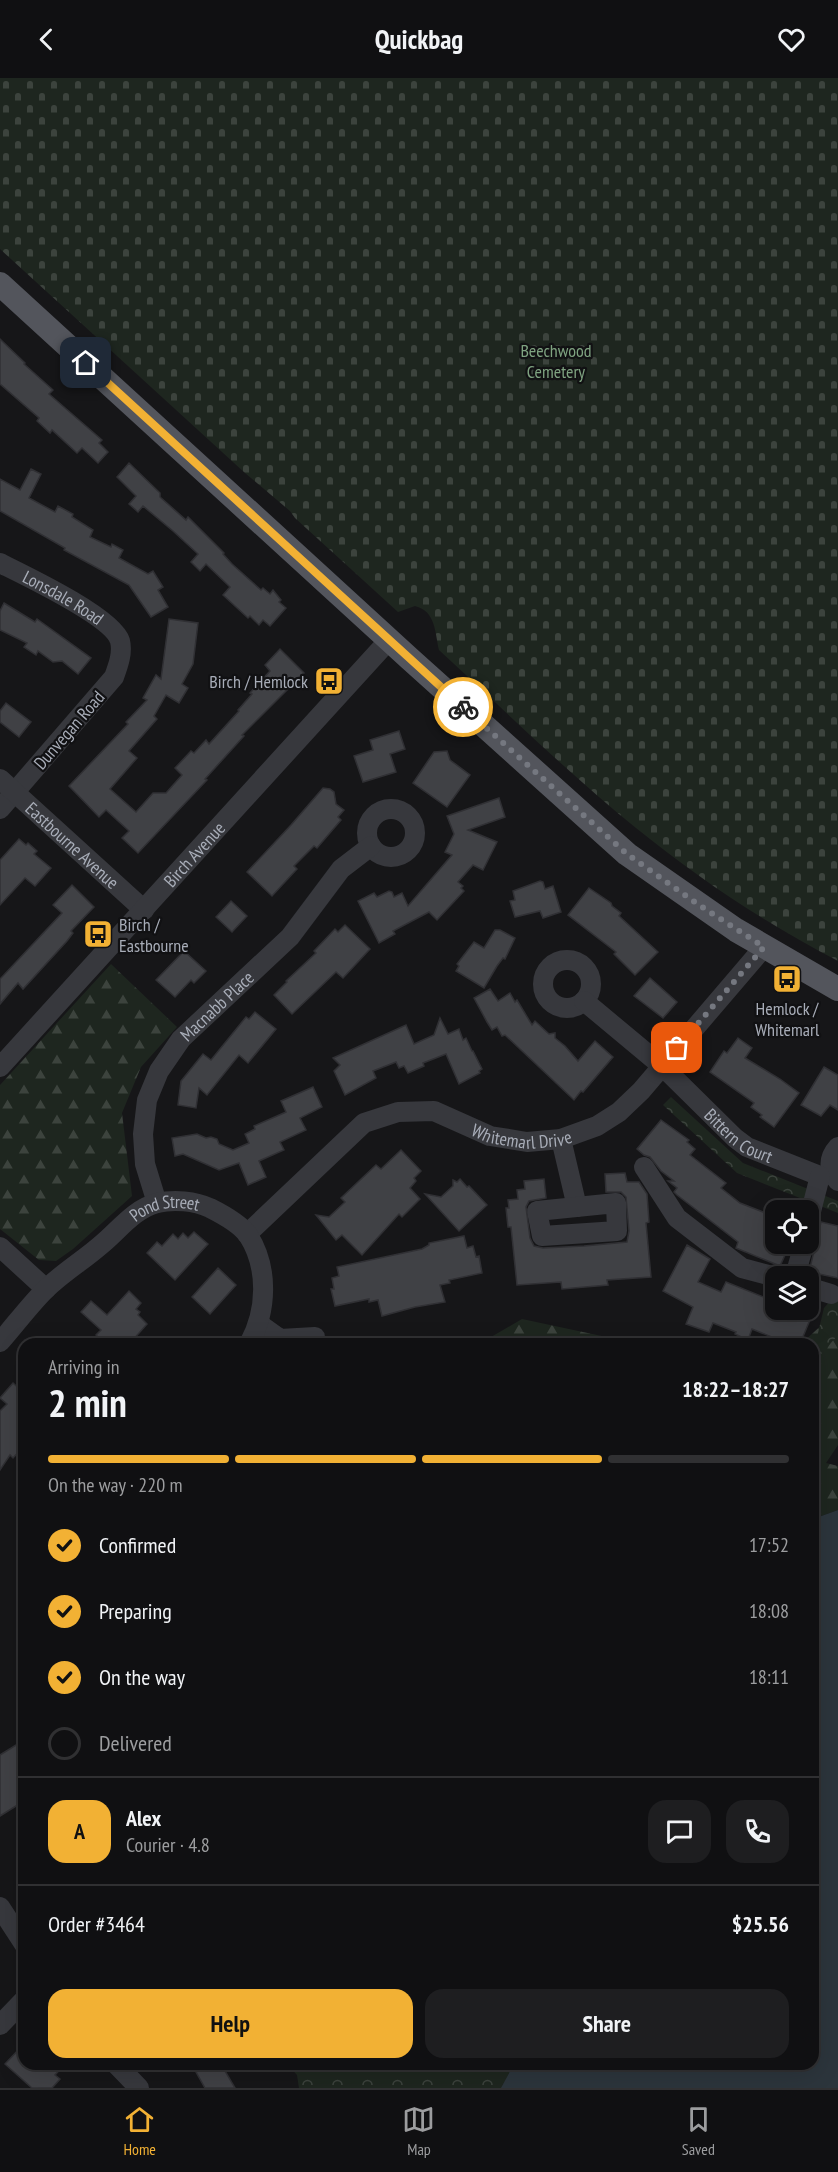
<!DOCTYPE html>
<html lang="en">
<head>
<meta charset="utf-8">
<style>
	:root { --surface:#101012; --page:#1e1e20; --text:#f1f3f6; --muted:#9c9d9f; --line:#303032; --accent:#f2b134 }
	body { margin:0; font-family:"PT Sans Narrow",sans-serif; background:var(--page); color:var(--text); height:100vh; display:flex; flex-direction:column; font-size:22px; white-space:nowrap }
	* { box-sizing:border-box; margin:0 }
	p { font-size:20px; color:var(--muted) }
	.icon { flex:none; width:33px; height:33px; fill:none; stroke:currentColor; stroke-width:2; stroke-linecap:round; stroke-linejoin:round }
	.map { position:relative; flex:1; overflow:hidden }
	.drawer { position:absolute; left:18px; top:1260px; width:801px; height:732px; display:flex; flex-direction:column; background:var(--surface); border-radius:18px; box-shadow:0 6px 24px #0002,0 0 0 2px var(--line) }
	.drawer>* { flex:none }
	.tools { position:absolute; left:765px; top:1122px; display:grid; gap:12px }
	.tools a { display:grid; place-items:center; width:54px; height:54px; border-radius:12px; background:var(--surface); box-shadow:0 6px 24px #0002,0 0 0 2px var(--line); font-size:30px }
	.pin { position:absolute; display:grid; place-items:center; width:51px; height:51px; color:#fff; margin:-26px; border-radius:12px; box-shadow:0 3px 9px #0006 }
	.courier { position:absolute; display:grid; place-items:center; width:60px; height:60px; margin:-30px; border:4px solid #f2b134; border-radius:50%; background:#fff; color:#222; box-shadow:0 2px 8px #0007 }
	.overview em { font-style:normal; font-weight:700 }
	.overview div { display:flex; flex-direction:column-reverse }
	.overview { display:flex; align-items:center; justify-content:space-between; height:102px; padding:0 30px }
	h1 { font-size:39px; font-weight:700; line-height:45px }
	.bar { display:grid; grid-template-columns:repeat(4,1fr); gap:9px 6px; align-content:center; height:72px; padding:0 30px }
	.bar i { height:8px; border-radius:4px; background:var(--line) }
	.bar .current { background:var(--accent) }
	.bar p { grid-column:span 4 }
	.line { display:flex; align-items:center; gap:15px; padding:0 30px; border-top:2px solid var(--line) }
	.line div { flex:1 }
	.round { display:grid; place-items:center; flex:none; width:63px; height:63px; border-radius:18px; background:var(--page) }
	ol { padding:0 30px; list-style:none }
	li { display:flex; align-items:center; gap:18px; height:66px }
	li p { margin-inline-start:auto }
	li .icon { padding:6px; border-radius:50%; background:var(--accent); color:#111; stroke-width:4 }
	li:last-child { color:var(--muted) }
	li i { width:33px; height:33px; border:3px solid var(--line); border-radius:50% }
	.primary-button { display:flex; gap:12px; margin-top:auto; padding:12px 30px }
	.primary-button a { flex:1; height:69px; border-radius:18px; background:var(--accent); color:#111; font-size:24px; font-weight:700; line-height:69px; text-align:center }
	.primary-button a+a { background:var(--page); color:var(--text) }
	header { display:flex; justify-content:space-between; align-items:center; height:78px; padding:0 30px; background:var(--surface); font-size:27px; font-weight:700 }
	.tabs { display:flex; justify-content:space-around; align-items:center; height:84px; border-top:2px solid var(--line); background:var(--surface); font-size:16px; color:var(--muted) }
	.tabs a { display:grid; justify-items:center; gap:3px }
	.tabs .current { color:var(--accent) }
	.map>svg:first-child { display:block }
	.forest { fill:url(#forest-firs) }
	.cemetery { fill:url(#cemetery-stones) }
	.park { fill:url(#park-crowns) }
	.water { fill:#2c353c }
	.building { fill:#404145; stroke:#303034; stroke-width:1.5 }
	.lines { fill:none; stroke-linecap:round; stroke-linejoin:round }
	.minor { stroke:#37383d; stroke-width:20 }
	.major { stroke:#53555c; stroke-width:24 }
	.done { stroke:#757880; stroke-width:6; stroke-dasharray:0 10.8 }
	.route { stroke:#f2b134; stroke-width:8 }
	.labels { text-anchor:middle; dominant-baseline:central; stroke-width:4.5; stroke-linejoin:round; paint-order:stroke }
	.park-label { font-size:18px; fill:#7fa381; stroke:#111113 }
	.street-label { font-size:18px; fill:#a8adb8; stroke:#111113 }
	.poi-label { font-size:18px; fill:#a8adb8; stroke:#111113; text-anchor:end }
</style>
</head>
<body>
<header><svg class="icon" aria-label="back" viewBox="0 0 24 24"><path d="M15 5l-7 7 7 7"/></svg>Quickbag<svg class="icon" aria-label="heart" viewBox="0 0 24 24"><path d="M12 20l-8-8c-3-5 5-10 8-4 3-6 11-1 8 4z"/></svg></header>
<div class="map">
<svg width="838" height="2010" viewBox="0 0 838 2010">
	<defs>
		<pattern id="forest-firs" width="22" height="20" patternUnits="userSpaceOnUse" patternTransform="scale(1.5)"><rect width="22" height="20" fill="#1e261f"/><path d="M5 1l3.5 6h-7zM16 11l3.5 6h-7z" fill="#3c433d"/></pattern>
		<pattern id="cemetery-stones" width="16" height="16" patternUnits="userSpaceOnUse" patternTransform="scale(1.5)"><rect width="16" height="16" fill="#1e261f"/><path d="M2 7V4a2 2 0 0 1 4 0v3zM10 15v-3a2 2 0 0 1 4 0v3z" fill="#3c433d"/></pattern>
		<pattern id="park-crowns" width="20" height="18" patternUnits="userSpaceOnUse" patternTransform="scale(1.5)"><rect width="20" height="18" fill="#1e261f"/><path d="M2 6a3 3 0 1 1 6 0M12 15a3 3 0 1 1 6 0" fill="none" stroke="#3c433d"/></pattern>
	</defs>
	<rect width="100%" height="100%" fill="#161618"/>
	<g class="forest">
		<path d="M111,886L177,949L141,989L122,1035L132,1118L73,1171L56,1183L39,1182L0,1151V1007Z"/>
		<path d="M838,1232V1367L826,1385L838,1388V1432L813,1441V1266H801Z"/>
		<path d="M522,1241L639,1266H479Z"/>
	</g>
	<path class="cemetery" d="M0,0H838V883C766,846 698,800 636,750C567,694 504,632 439,572C435,555 436,533 415,528L398,534L295,440L290,433L245,395L0,171Z"/>
	<g class="park">
		<path d="M671,1019L743,1085L838,1123V1135L737,1095L663,1027Z"/>
		<path d="M838,1214V1257L813,1285V1266H811L817,1259L824,1230Z"/>
		<path d="M287,1986H530L517,2010H299L297,1997Z"/>
	</g>
	<path class="water" d="M838,1432V2010H501L514,1986H813V1441Z"/>
	<g class="building">
		<path d="M0,261L25,285L24,286L53,312L49,316L102,362L99,365L108,374L98,385L82,370L77,375L52,352L50,355L37,343L39,340L0,306Z"/>
		<path d="M129,385L160,415V419L186,442L188,439L224,475L223,476L232,486L261,512L263,510L270,516L273,512L281,522L279,524L286,530L270,548L263,542L259,547L250,538L248,540L223,517L230,509L206,486L200,493L191,484L198,476L173,453L143,428L138,434L129,426L136,418L117,399Z"/>
		<path d="M31,391L41,396L29,420L55,434L58,428L73,436L72,439L93,452L90,459L111,469L112,466L123,472L119,480L148,496L153,493L163,509L158,512L168,529L151,539L129,507L64,472L65,470L0,433V401L20,412Z"/>
		<path d="M4,525L35,544L37,541L91,580L78,596L62,583L53,584L38,573L36,577L24,569L27,565L0,552V533Z"/>
		<path d="M169,541L198,545L193,586L182,606L188,610L179,625L166,617L154,638L157,641L129,673L137,680L110,711L136,734L153,715H166L182,697L175,690L191,673L194,675L206,662L209,666L239,633L238,632L252,616L250,615L270,593L265,587L280,571L304,595L242,657L244,658L205,701L207,702L138,775L122,760L129,753L106,732L99,739L69,708L128,646L126,644L147,622L143,620L156,597L161,601Z"/>
		<path d="M6,625L31,644L19,659L0,644V633Z"/>
		<path d="M399,653L405,671L390,676L396,694L363,704L354,678L373,672L370,662Z"/>
		<path d="M447,673L450,682L470,697L447,729L413,705L434,674Z"/>
		<path d="M323,710L330,711L334,714L336,726L344,732L338,739L341,742L317,770L314,768L294,788L297,791L272,818L247,794L291,747Z"/>
		<path d="M499,720L505,739L468,752L497,764L483,792L473,787L458,804L463,808L461,810L464,813L437,842L429,834L393,853L395,856L379,865L358,823L374,815L377,819L389,813L392,814L394,819L402,815L408,828L452,777L445,774L454,756L447,738Z"/>
		<path d="M19,761L26,767L28,765L37,773L34,776L51,790L35,808L25,800L0,827V782Z"/>
		<path d="M540,803L543,804L545,811L553,808L561,834L543,840L540,833L515,839L510,823L515,822L513,813Z"/>
		<path d="M72,807L94,829L71,853L73,855L67,863L23,911L18,905L0,926V901L62,835L53,827Z"/>
		<path d="M589,810L611,825L612,828L621,835L619,838L658,874L635,897L614,876L616,874L568,837Z"/>
		<path d="M231,823L247,838L232,854L216,839Z"/>
		<path d="M345,847L370,871L343,900L336,894L292,936L274,917L287,904L286,903L316,875L314,873L335,851L338,854Z"/>
		<path d="M495,852H500L515,860L505,881L503,880L497,888L484,910L456,893L459,888L457,886L474,864L484,870Z"/>
		<path d="M184,873L206,893L194,905L191,902L175,919L156,902Z"/>
		<path d="M650,900L677,924L663,940L634,918Z"/>
		<path d="M490,911L498,923L510,915L515,924L517,922L532,947L535,943L549,956L555,955V960L565,968L578,983L595,963L613,979L583,1014L581,1013L574,1022L505,957L502,958L497,949L492,952L487,944L474,920Z"/>
		<path d="M255,934L276,951L248,985L239,977L207,1017L199,1010L196,1030L178,1027L181,1003L203,976L211,982L246,939L249,941Z"/>
		<path d="M440,940L448,956L459,951L463,962L466,960L472,973H473L482,991L479,993L480,995L459,1006L446,976L423,985L424,988L408,995L404,988L399,990L396,984L373,993L376,1000L345,1017L334,993L340,987L333,980L406,947L414,966L434,957Z"/>
		<path d="M738,960L752,970L745,980L780,1001L799,1015L774,1049L760,1039L762,1037L751,1029L754,1025L710,994L724,973L727,975Z"/>
		<path d="M824,989L838,997V1032L830,1027L821,1038L801,1027Z"/>
		<path d="M313,1009L322,1029L300,1040L306,1052L280,1064L284,1072L259,1083L266,1099L248,1107L239,1085L219,1092L183,1076L175,1078L172,1060L197,1056L206,1060L211,1059L217,1061L219,1066L233,1072L249,1065L245,1056L255,1051L254,1048L286,1034L281,1023Z"/>
		<path d="M661,1042L689,1062L687,1064L695,1071L690,1077L726,1105L721,1110L740,1125L776,1139V1166H790L780,1188L736,1170L738,1164L677,1117L674,1114L677,1110L668,1103H674L661,1093L650,1079L644,1077L637,1071Z"/>
		<path d="M401,1072L421,1093L414,1100L416,1103L410,1110L420,1121L402,1139L399,1136L362,1177L342,1157L336,1162L316,1137L329,1139L345,1124L341,1120L376,1087L381,1091Z"/>
		<path d="M625,1095L627,1104H639L647,1116L649,1144L646,1145L651,1199L607,1202L608,1207L562,1211L561,1204L517,1207L511,1149H508L506,1130H509L508,1122L518,1121L517,1112L525,1111L524,1103L544,1101L546,1120L529,1123L526,1129L530,1160L534,1168L543,1170L584,1168L627,1164L629,1153L626,1119L621,1114H606L605,1096Z"/>
		<path d="M460,1101L467,1109L469,1108L487,1127L459,1153L425,1116L441,1119L453,1108V1102L457,1104Z"/>
		<path d="M821,1144L838,1148V1200L809,1194Z"/>
		<path d="M194,1154L208,1166L175,1202L147,1175L157,1164L162,1168L173,1156L178,1161L183,1155L188,1160Z"/>
		<path d="M464,1158L467,1170L473,1168L476,1179L479,1178L482,1195L449,1202L450,1205L440,1207L445,1224L415,1229L382,1238L378,1222L369,1224V1221L335,1228L331,1211H334L332,1200L339,1198L337,1189L422,1171L429,1167V1165Z"/>
		<path d="M687,1167L710,1181L698,1204L721,1214L726,1204L776,1224V1232H814L800,1266H789L752,1251L748,1262L735,1256L736,1254L713,1245L709,1254L686,1246L693,1229L663,1213Z"/>
		<path d="M218,1190L236,1207L210,1236L192,1219Z"/>
		<path d="M129,1213L141,1225L136,1231L140,1234L138,1237L147,1246L132,1263L130,1261L125,1266H106L96,1257L101,1252L81,1234L91,1223L107,1237Z"/>
		<path d="M13,1305L24,1315V1368L13,1380L10,1377L0,1392V1333L7,1326L0,1320Z"/>
		<path d="M24,1662V1723L0,1738V1677Z"/>
		<path d="M24,1966V1986H65L55,1997L60,2001L52,2010H32L5,1986Z"/>
		<path d="M211,1986H221L235,2010H205L196,1994Z"/>
	</g>
	<g class="lines">
		<g class="minor">
			<path id="s1" d="M0,485C24,497 113,539 120,563C123,575 118,588 114,599L0,731"/>
			<path id="s2" d="M0,701L144,832"/>
			<circle cx="391" cy="755" r="24"/>
			<circle cx="567" cy="906" r="24"/>
			<path id="s3" d="M584,923L662,988L735,1060L747,1069L820,1098L832,1096"/>
			<path id="s4" d="M0,989L389,562"/>
			<path d="M561,1061L577,1129"/>
			<path d="M838,1069C828,1080 828,1092 838,1103"/>
			<path d="M644,1089L677,1140L742,1190L776,1199"/>
			<path id="s5" d="M157,1125L145,1086L143,1056L147,1022L159,993L181,961L290,859L341,791L371,768"/>
			<path d="M616,1125L617,1153L542,1158L537,1133Z"/>
			<path d="M808,1145L820,1098"/>
			<path id="s6" d="M247,1156L364,1045L398,1034L434,1033L490,1058L527,1064L561,1061L597,1048L619,1034L641,1013L764,869"/>
			<path d="M0,1169L46,1211"/>
			<path d="M795,1198L804,1166"/>
			<path d="M808,1209L831,1216"/>
			<path d="M259,1246L280,1261L315,1259"/>
			<path id="s7" d="M0,1264C15,1247 29,1228 45,1212C62,1195 84,1182 102,1166C119,1152 134,1131 157,1125C174,1121 195,1123 210,1130C222,1136 240,1146 248,1157C269,1190 267,1233 249,1266"/>
			<path d="M0,1829L24,1866"/>
			<path d="M0,1947L24,1922"/>
			<path d="M116,1986L139,2010"/>
		</g>
		<path class="major" d="M0,206L410,581L627,776L736,852L838,911"/>
	</g>
	<g class="lines">
		<path class="done" d="M463,629L627,776L696,825L764,869L677,970"/>
		<path class="route" d="M86,285L463,629"/>
	</g>
	<defs>
		<g id="bus-square" transform="scale(1.5)"><rect x="-9" y="-9" width="18" height="18" rx="4" fill="#f2b134" stroke="#111113"/><path d="M-5-6H5V4H4V6H2V4H-2V6H-4V4H-5ZM-3.5-4V0h7V-4ZM-3.5 1.2v1.5H-2V1.2ZM2 1.2v1.5H3.5V1.2Z" fill="#111"/></g>
	</defs>
	<g fill-rule="evenodd">
		<use href="#bus-square" x="329" y="603"/>
		<use href="#bus-square" x="98" y="856"/>
		<use href="#bus-square" x="787" y="901"/>
	</g>
	<g class="labels">
		<g class="park-label">
			<text x="556" y="272">Beechwood<tspan x="556" dy="21">Cemetery</tspan></text>
		</g>
		<g class="street-label">
			<text stroke="none"><textPath href="#s1" startOffset="72">Lonsdale Road</textPath></text>
			<text transform="translate(69 652) rotate(-49)">Dunvegan Road</text>
			<text stroke="none"><textPath href="#s2" startOffset="98">Eastbourne Avenue</textPath></text>
			<text stroke="none"><textPath href="#s4" startOffset="288">Birch Avenue</textPath></text>
			<text stroke="none"><textPath href="#s5" startOffset="224">Macnabb Place</textPath></text>
			<text stroke="none"><textPath href="#s6" startOffset="326">Whitemarl Drive</textPath></text>
			<text stroke="none"><textPath href="#s3" startOffset="206">Bittern Court</textPath></text>
			<text stroke="none"><textPath href="#s7" startOffset="218">Pond Street</textPath></text>
		</g>
		<g class="poi-label">
			<text x="308" y="603">Birch / Hemlock</text>
			<text x="119" y="846" text-anchor="start">Birch /<tspan x="119" dy="21">Eastbourne</tspan></text>
			<text x="787" y="930" text-anchor="middle">Hemlock /<tspan x="787" dy="21">Whitemarl</tspan></text>
		</g>
	</g>
</svg>
<div class="tools">
<a><svg class="icon" aria-label="locate" viewBox="0 0 24 24"><circle cx="12" cy="12" r="6"/><path d="M12 2v4M12 18v4M2 12h4M18 12h4"/></svg></a>
<a><svg class="icon" aria-label="layers" viewBox="0 0 24 24"><path d="M12 4l9 5-9 5-9-5zM3 14l9 5 9-5"/></svg></a>
</div>
<div class="pin" style="left:677px;top:970px;background:#ea580c"><svg class="icon" aria-label="bag" viewBox="0 0 24 24"><path d="M5 8h14l-1 12H6zM9 8a3 3 0 0 1 6 0"/></svg></div>
<div class="pin" style="left:86px;top:285px;background:#1f2937"><svg class="icon" aria-label="home" viewBox="0 0 24 24"><path d="M3 11l9-7 9 7M6 9v11h12V9"/></svg></div>
<div class="courier" style="left:463px;top:629px"><svg class="icon" aria-label="bike" viewBox="0 0 24 24"><circle cx="6" cy="16" r="4"/><circle cx="18" cy="16" r="4"/><path d="M6 16l4-8h5l3 8M10 8l3 8H6M13 5h3"/></svg></div>
<section class="drawer">
<div class="overview"><div><h1>2 min</h1><p>Arriving in</p></div><em>18:22–18:27</em></div>
<div class="bar"><i class="current"></i><i class="current"></i><i class="current"></i><i></i><p>On the way · 220 m</p></div>
<ol>
<li><svg class="icon" aria-label="check" viewBox="0 0 24 24"><path d="M5 12l5 5 9-10"/></svg>Confirmed<p>17:52</p></li>
<li><svg class="icon" aria-label="check" viewBox="0 0 24 24"><path d="M5 12l5 5 9-10"/></svg>Preparing<p>18:08</p></li>
<li><svg class="icon" aria-label="check" viewBox="0 0 24 24"><path d="M5 12l5 5 9-10"/></svg>On the way<p>18:11</p></li>
<li><i></i>Delivered</li>
</ol>
<div class="line" style="height:108px"><b class="round" style="background:var(--accent);color:#111">A</b><div><b>Alex</b><p>Courier · 4.8</p></div><a class="round"><svg class="icon" aria-label="chat" viewBox="0 0 24 24"><path d="M4 5h16v11H9l-5 4z"/></svg></a><a class="round"><svg class="icon" aria-label="phone" viewBox="0 0 24 24"><path d="M5 4h4l2 5-3 2q2 4 5 5l2-3 5 2v4C11 20 4 13 5 4z"/></svg></a></div>
<div class="line" style="height:78px"><div>Order #3464</div><b>$25.56</b></div>
<div class="primary-button"><a>Help</a><a>Share</a></div>
</section>
</div>
<nav class="tabs">
<a class="current"><svg class="icon" aria-label="home" viewBox="0 0 24 24"><path d="M3 11l9-7 9 7M6 9v11h12V9"/></svg>Home</a>
<a><svg class="icon" aria-label="map" viewBox="0 0 24 24"><path d="M3 6l6-2 6 2 6-2v14l-6 2-6-2-6 2zM9 4v14M15 6v14"/></svg>Map</a>
<a><svg class="icon" aria-label="saved" viewBox="0 0 24 24"><path d="M7 4h10v16l-5-4-5 4z"/></svg>Saved</a>
</nav>
</body>
</html>
